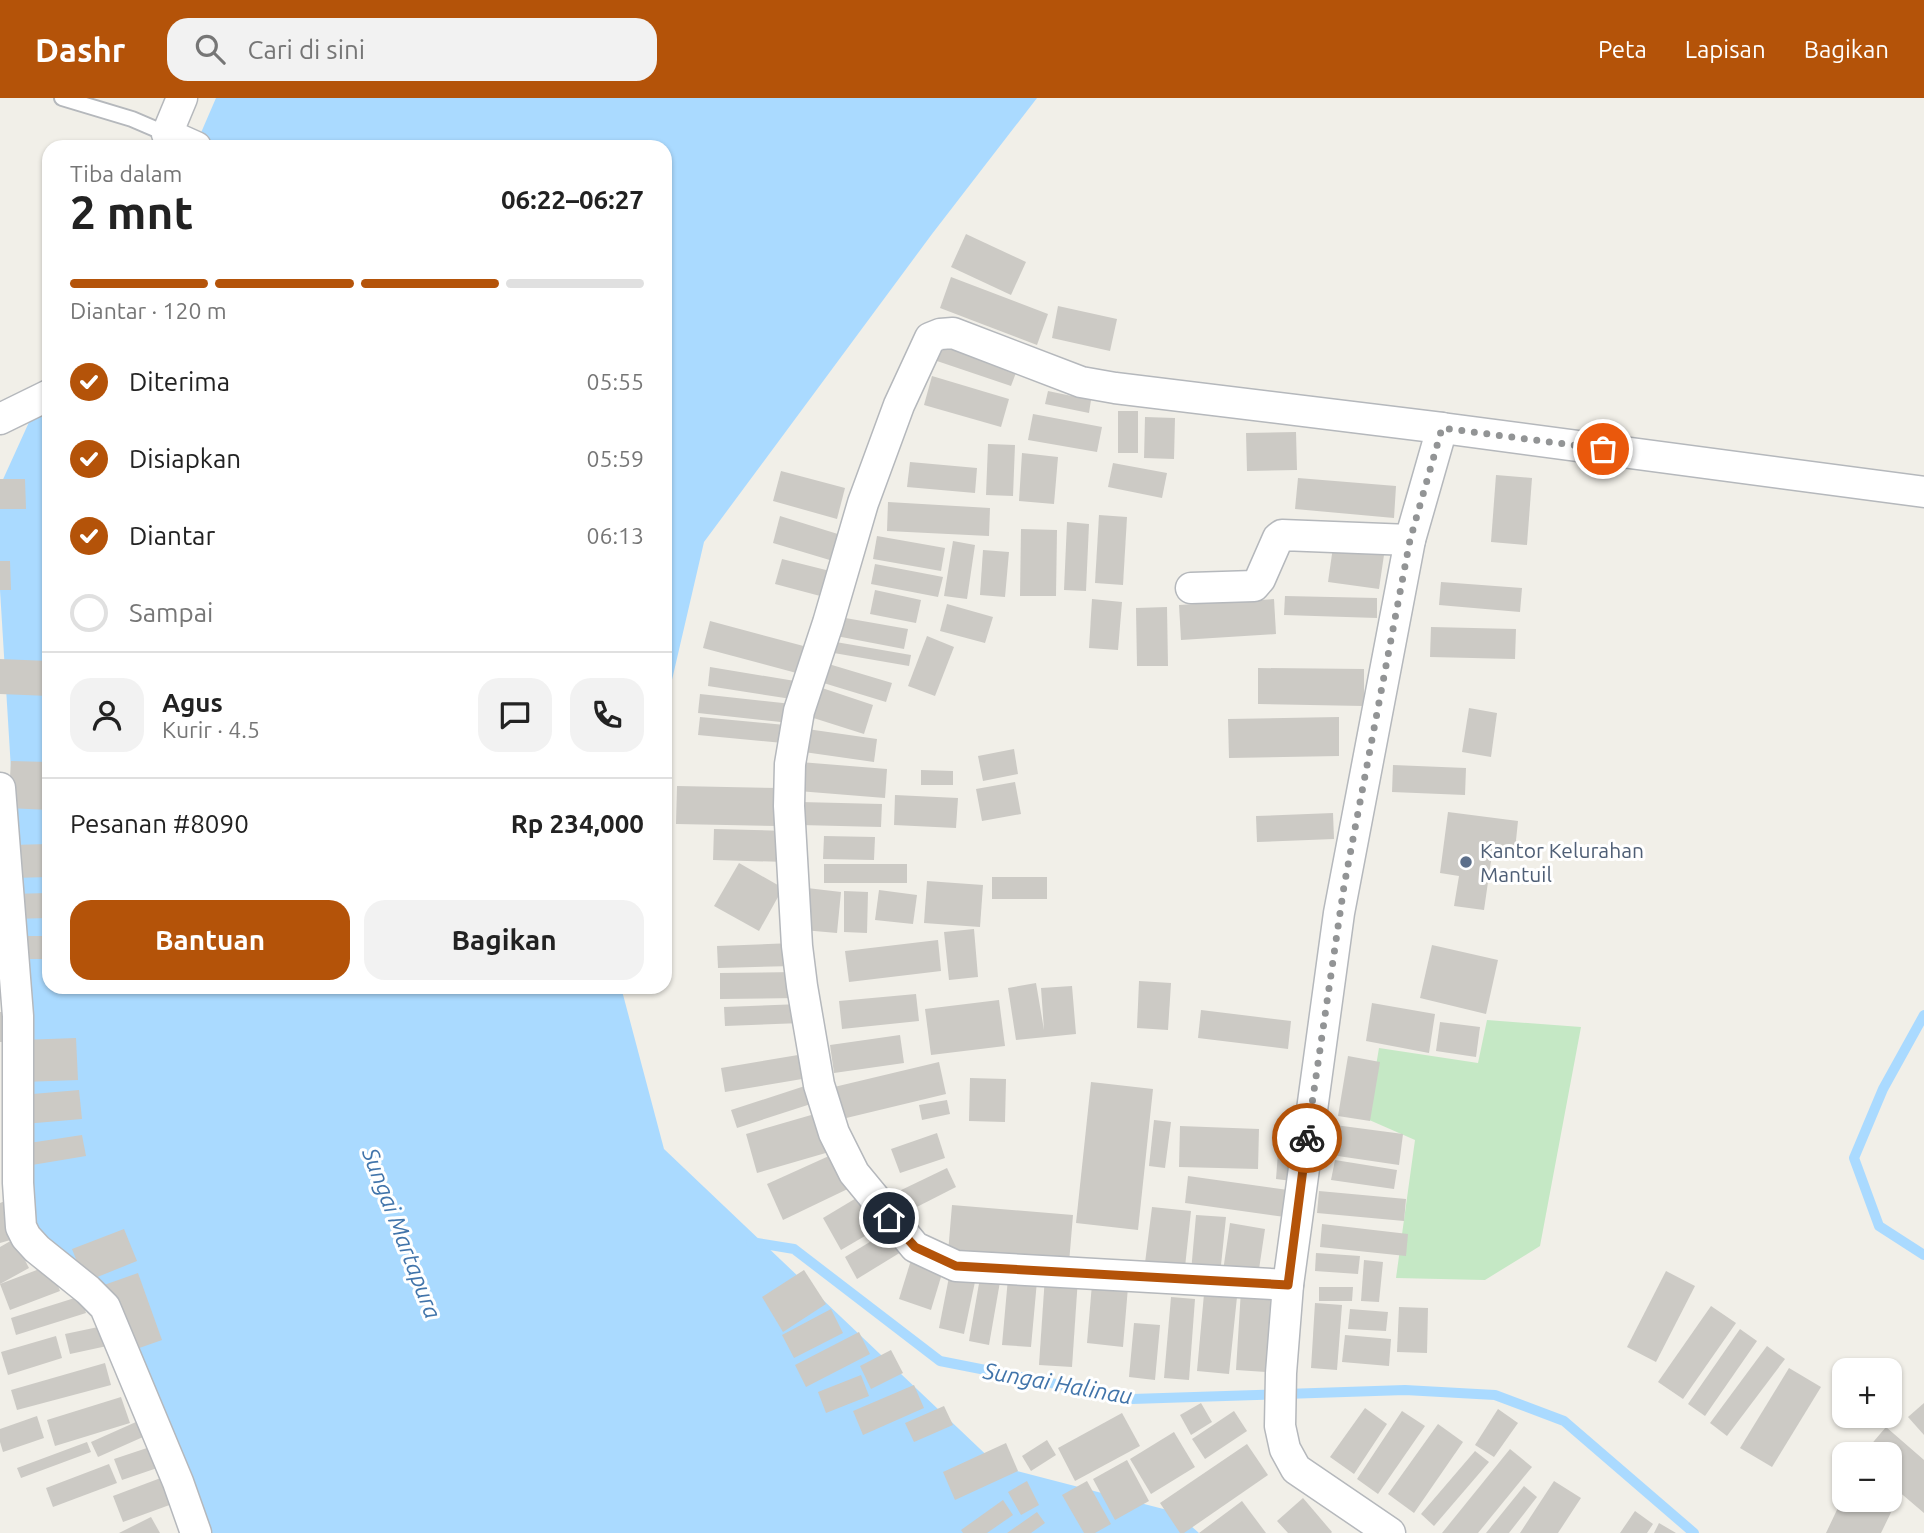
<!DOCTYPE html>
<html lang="id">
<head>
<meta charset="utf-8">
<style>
	:root { --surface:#fff; --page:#f2f2f2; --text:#222; --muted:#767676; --line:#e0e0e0; --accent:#b45309 }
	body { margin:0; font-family:Ubuntu,sans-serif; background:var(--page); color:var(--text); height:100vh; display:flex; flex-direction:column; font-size:26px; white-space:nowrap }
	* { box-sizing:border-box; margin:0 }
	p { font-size:23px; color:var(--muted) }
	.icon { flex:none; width:38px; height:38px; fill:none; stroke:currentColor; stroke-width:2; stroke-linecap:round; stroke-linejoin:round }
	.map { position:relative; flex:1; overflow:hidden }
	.details { position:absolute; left:42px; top:42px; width:630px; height:854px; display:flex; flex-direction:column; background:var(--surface); border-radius:21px; box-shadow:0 2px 5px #0004 }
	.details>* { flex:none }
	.tools { position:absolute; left:1832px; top:1260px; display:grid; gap:14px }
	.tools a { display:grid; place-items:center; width:70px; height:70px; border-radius:14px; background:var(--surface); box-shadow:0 2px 5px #0004; font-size:35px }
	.pin { position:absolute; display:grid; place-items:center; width:60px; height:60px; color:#fff; margin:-30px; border:4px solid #fff; border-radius:50%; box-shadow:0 2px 7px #0007 }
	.courier { position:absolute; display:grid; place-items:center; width:70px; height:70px; margin:-35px; border:5px solid #b45309; border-radius:50%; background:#fff; color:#222; box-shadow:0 2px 9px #0007 }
	.headline em { font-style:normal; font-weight:700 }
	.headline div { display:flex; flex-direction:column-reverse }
	.headline { display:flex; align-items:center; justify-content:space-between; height:119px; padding:0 28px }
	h1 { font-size:46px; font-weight:700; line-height:52px }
	.bar { display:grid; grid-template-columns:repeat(4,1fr); gap:10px 7px; align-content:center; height:84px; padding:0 28px }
	.bar i { height:9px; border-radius:5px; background:var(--line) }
	.bar .active { background:var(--accent) }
	.bar p { grid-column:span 4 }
	.line { display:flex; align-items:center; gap:18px; padding:0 28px; border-top:2px solid var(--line) }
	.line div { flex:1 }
	.round { display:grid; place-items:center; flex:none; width:74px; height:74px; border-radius:21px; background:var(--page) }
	ol { padding:0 28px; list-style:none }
	li { display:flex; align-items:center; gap:21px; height:77px }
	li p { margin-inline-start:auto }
	li .icon { padding:7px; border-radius:50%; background:var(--accent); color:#fff; stroke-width:4 }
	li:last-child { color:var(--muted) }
	li i { width:38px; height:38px; border:4px solid var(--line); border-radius:50% }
	.cta { display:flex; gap:14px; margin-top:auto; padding:14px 28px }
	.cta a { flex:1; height:80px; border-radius:21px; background:var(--accent); color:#fff; font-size:28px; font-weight:700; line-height:80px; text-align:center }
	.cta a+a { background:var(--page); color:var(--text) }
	header { display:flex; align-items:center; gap:42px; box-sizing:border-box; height:98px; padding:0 35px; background:var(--accent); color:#fff }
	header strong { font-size:33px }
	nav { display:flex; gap:38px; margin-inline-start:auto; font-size:24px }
	.search { width:490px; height:63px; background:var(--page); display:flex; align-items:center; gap:18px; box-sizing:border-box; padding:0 24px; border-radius:21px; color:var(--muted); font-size:26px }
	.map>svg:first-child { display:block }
	.green { fill:#c5e8c5 }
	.water { fill:#aadaff }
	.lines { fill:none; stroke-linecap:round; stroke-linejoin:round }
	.stream { stroke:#aadaff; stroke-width:10 }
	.building { fill:#cccac5 }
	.service-casing { stroke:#b5b8bc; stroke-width:18 }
	.minor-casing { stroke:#b5b8bc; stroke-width:33 }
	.service { stroke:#fff; stroke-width:14 }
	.minor { stroke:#fff; stroke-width:30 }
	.done { stroke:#929495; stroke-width:7; stroke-dasharray:0 12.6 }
	.route { stroke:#b45309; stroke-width:9 }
	.service-dot { fill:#5c6f8a; stroke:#fff; stroke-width:2.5 }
	.labels { text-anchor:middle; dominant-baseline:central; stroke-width:6; stroke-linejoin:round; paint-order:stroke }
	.service-label { font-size:21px; fill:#4e5e75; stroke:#fff; text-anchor:start }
	.water-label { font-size:23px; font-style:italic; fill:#4174aa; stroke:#fff }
</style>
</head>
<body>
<header>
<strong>Dashr</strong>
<div class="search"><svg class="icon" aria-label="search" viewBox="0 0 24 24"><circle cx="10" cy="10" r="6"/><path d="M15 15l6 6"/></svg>Cari di sini</div>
<nav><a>Peta</a><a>Lapisan</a><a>Bagikan</a></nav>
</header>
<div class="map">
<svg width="1924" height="1435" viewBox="0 0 1924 1435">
	<rect width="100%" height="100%" fill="#f1efe8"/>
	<path class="green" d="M1487,922L1581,929L1540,1148L1485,1182L1396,1180L1415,1042L1367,1021L1379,950L1478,965Z"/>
	<g class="water">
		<path d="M216,0H1037L932,136L704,444L665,612V49H209L200,37Z"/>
		<path d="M49,304V889H621L664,1051L998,1368L1175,1414L1199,1435H199L136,1261L26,1128V916L0,492V388L35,311Z"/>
	</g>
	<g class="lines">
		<g class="stream">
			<path d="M1924,917L1883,991L1854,1060L1879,1128L1924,1157"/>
			<path d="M751,1144L794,1151L940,1263L1132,1301L1405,1292L1495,1297L1564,1323L1694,1435"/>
		</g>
	</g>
	<g class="building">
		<path d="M966,136L1026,164L1011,197L951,169Z"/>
		<path d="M951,179L1048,216L1037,247L940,210Z"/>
		<path d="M1058,208L1117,221L1110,253L1052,240Z"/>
		<path d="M940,245L1017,272L1011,288L934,262Z"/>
		<path d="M932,278L1009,301L1001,329L924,307Z"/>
		<path d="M1048,293L1091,302L1089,315L1045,306Z"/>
		<rect x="1118" y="313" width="20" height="42"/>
		<path d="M1033,316L1102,329L1097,354L1028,342Z"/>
		<path d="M1145,319L1175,320L1174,361L1144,360Z"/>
		<path d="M1296,334L1297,372L1247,373L1246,335Z"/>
		<path d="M988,346L1015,347L1013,398L986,397Z"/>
		<path d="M1022,355L1058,359L1054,406L1019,403Z"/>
		<path d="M910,364L977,370L975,395L907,389Z"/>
		<path d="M1113,365L1167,375L1162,400L1108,389Z"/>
		<path d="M781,373L845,390L837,421L773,403Z"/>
		<path d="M1496,377L1532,380L1527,447L1491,444Z"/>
		<path d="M1298,380L1396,388L1394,420L1295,411Z"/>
		<path d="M0,381H25L26,411H0Z"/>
		<path d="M888,404L990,410L989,438L887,433Z"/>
		<path d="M1099,417L1127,419L1123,487L1095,485Z"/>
		<path d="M780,418L841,437L833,463L773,445Z"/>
		<path d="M1067,424L1089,426L1086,493L1064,492Z"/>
		<path d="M1021,431L1057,432L1056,498H1020Z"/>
		<path d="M877,438L945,450L941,473L873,461Z"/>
		<path d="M1334,442L1385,450L1379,491L1328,484Z"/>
		<path d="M953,443L975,447L967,501L944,498Z"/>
		<path d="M983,452L1009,454L1005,499L980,497Z"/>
		<path d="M782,461L830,473L824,499L775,486Z"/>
		<path d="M0,463H10L11,492H0Z"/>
		<path d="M875,466L943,479L938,499L871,486Z"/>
		<path d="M1441,484L1522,490L1520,514L1439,507Z"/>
		<path d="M875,492L921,502L916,525L870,516Z"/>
		<path d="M1285,498L1377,500V520L1284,517Z"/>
		<path d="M1092,501L1122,504L1118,552L1089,550Z"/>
		<path d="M1274,501L1276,536L1181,542L1179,507Z"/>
		<path d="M947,506L993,519L985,545L940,533Z"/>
		<path d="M1167,509L1168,568H1137L1136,510Z"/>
		<path d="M834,518L908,531L904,551L831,537Z"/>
		<path d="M710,523L811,550L804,577L703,550Z"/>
		<path d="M1431,529L1516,531L1515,561L1430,559Z"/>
		<path d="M927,538L954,549L935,598L908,588Z"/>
		<path d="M830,543L911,557L909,568L828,554Z"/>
		<path d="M0,561L49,563V598L0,596Z"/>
		<path d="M822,564L892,585L886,604L817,583Z"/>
		<path d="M710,569L801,584L798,602L708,588Z"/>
		<path d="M1258,570L1364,571V608L1258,606Z"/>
		<path d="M813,587L873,607L864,636L804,617Z"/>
		<path d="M700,596L792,606L790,625L698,615Z"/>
		<path d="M1469,610L1497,615L1491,659L1462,654Z"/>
		<path d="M700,619L785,627L783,645L698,637Z"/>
		<path d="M1339,619V658L1229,660L1228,621Z"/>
		<path d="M800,630L877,641L874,664L797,653Z"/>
		<path d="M1014,651L1018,676L983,683L978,658Z"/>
		<path d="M11,663L49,664V712L8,710Z"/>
		<path d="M800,664L887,671L885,700L798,693Z"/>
		<path d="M1393,667L1466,670L1465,697L1392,694Z"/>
		<path d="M921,672L953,673V687H921Z"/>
		<path d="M1015,684L1021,716L982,723L976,691Z"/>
		<path d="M677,688L779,690L778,728L676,726Z"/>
		<path d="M895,697L958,700L956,730L894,727Z"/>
		<path d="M800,704L882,706L881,729L800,727Z"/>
		<path d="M1448,714L1518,723L1515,752L1493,749L1484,812L1454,808L1459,778L1440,775Z"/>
		<path d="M1333,715L1334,741L1257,744L1256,718Z"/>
		<path d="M714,731L788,733L787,764L713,762Z"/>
		<path d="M824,738L875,739L874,762L823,761Z"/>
		<path d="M49,746V779L13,780L11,747Z"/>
		<path d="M739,765L783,790L759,833L714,808Z"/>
		<rect x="824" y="766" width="83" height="19"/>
		<rect x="992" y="779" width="55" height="22"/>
		<path d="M927,783L983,787L980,829L924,825Z"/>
		<path d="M807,790L841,794L837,835L803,832Z"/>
		<path d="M879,792L917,797L913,826L875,822Z"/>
		<path d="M844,793L868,794L867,835L844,834Z"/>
		<path d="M49,795V820L11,821L10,796Z"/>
		<path d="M974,831L978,879L949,882L944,834Z"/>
		<path d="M19,838H49V861H18Z"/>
		<path d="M938,842L941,873L849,884L845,853Z"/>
		<path d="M793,845L794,868L718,870L717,848Z"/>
		<path d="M1432,847L1498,862L1486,916L1420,900Z"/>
		<path d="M797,874V900L720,901V875Z"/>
		<path d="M1139,883L1171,885L1168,932L1137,930Z"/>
		<path d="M1036,885L1044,932L1041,890L1072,888L1076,936L1016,942L1008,890Z"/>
		<path d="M916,896L919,923L842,931L839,903Z"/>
		<path d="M999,902L1005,948L931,957L925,911Z"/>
		<path d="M1372,905L1435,916L1429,955L1366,943Z"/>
		<path d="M801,906L802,925L725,928L724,909Z"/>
		<path d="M1201,912L1291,923L1288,951L1198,940Z"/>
		<path d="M0,914H2L4,944H0Z"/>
		<path d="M1440,924L1480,929L1476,959L1436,953Z"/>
		<path d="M900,937L904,965L834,975L830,947Z"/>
		<path d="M76,940L78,982L23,984L21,942Z"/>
		<path d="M804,956L808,980L725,994L721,970Z"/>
		<path d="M1348,958L1380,964L1370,1023L1338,1018Z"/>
		<path d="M939,964L946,996L838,1022L830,990Z"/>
		<path d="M970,980L1006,981L1005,1024L969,1023Z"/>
		<path d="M1091,984L1153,991L1138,1132L1076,1125Z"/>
		<path d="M814,985L820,1003L737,1030L731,1012Z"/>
		<path d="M79,992L82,1021L24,1026L21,997Z"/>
		<path d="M947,1002L950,1016L922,1022L919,1007Z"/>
		<path d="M825,1013L836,1052L757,1075L746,1036Z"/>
		<path d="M1154,1022L1171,1024L1165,1070L1149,1068Z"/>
		<path d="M1335,1027L1403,1036L1399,1067L1331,1057Z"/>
		<path d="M1180,1028L1259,1031L1258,1071L1179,1069Z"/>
		<path d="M937,1035L945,1060L900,1075L891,1051Z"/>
		<path d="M82,1037L86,1058L32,1067L29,1045Z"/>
		<path d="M840,1053L856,1087L783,1122L767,1086Z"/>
		<path d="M1278,1055L1303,1057L1300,1084L1276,1081Z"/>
		<path d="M1335,1062L1397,1072L1394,1091L1331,1082Z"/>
		<path d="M947,1070L956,1089L905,1115L895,1095Z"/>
		<path d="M1188,1078L1288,1092L1285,1119L1185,1105Z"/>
		<path d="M1319,1093L1406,1101L1404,1123L1317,1115Z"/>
		<path d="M863,1096L882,1128L841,1152L823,1120Z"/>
		<path d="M5,1103L14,1141L0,1145V1105Z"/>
		<path d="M952,1107L1073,1117L1069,1165L948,1155Z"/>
		<path d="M1152,1109L1191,1113L1185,1169L1145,1165Z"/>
		<path d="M1196,1117L1226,1119L1220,1177L1191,1174Z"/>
		<path d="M1230,1125L1265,1131L1258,1178L1223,1173Z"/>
		<path d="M1322,1126L1408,1136L1406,1158L1320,1149Z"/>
		<path d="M893,1130L906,1151L857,1181L845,1159Z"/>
		<path d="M124,1131L137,1163L85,1184L72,1151Z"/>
		<path d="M14,1141L29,1170L0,1186V1149Z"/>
		<path d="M1316,1155L1360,1158L1358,1176L1315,1173Z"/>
		<path d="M912,1159L944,1169L931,1212L899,1201Z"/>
		<path d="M1364,1162L1383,1164L1379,1204L1361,1203Z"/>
		<path d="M50,1167L60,1193L10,1212L0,1186Z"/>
		<path d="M804,1172L826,1206L783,1234L762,1199Z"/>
		<path d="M1666,1173L1695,1188L1656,1264L1627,1249Z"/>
		<path d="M950,1174L976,1179L964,1236L939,1230Z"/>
		<path d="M981,1174L1001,1178L989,1247L969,1243Z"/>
		<path d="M138,1175L162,1242L128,1254L104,1187Z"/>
		<path d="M1045,1178L1078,1180L1072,1269L1039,1267Z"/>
		<path d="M1008,1180L1037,1183L1031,1249L1002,1247Z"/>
		<path d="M1092,1186L1128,1189L1123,1249L1087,1245Z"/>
		<path d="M1319,1189H1353L1352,1203H1319Z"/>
		<path d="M1241,1192L1271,1194L1266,1274L1236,1272Z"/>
		<path d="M1204,1196L1237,1199L1229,1276L1197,1273Z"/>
		<path d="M81,1198L86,1215L16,1237L11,1220Z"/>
		<path d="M1171,1199L1195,1201L1189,1282L1164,1280Z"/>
		<path d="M1315,1205L1342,1207L1337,1272L1311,1270Z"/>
		<path d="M1711,1208L1736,1225L1683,1301L1658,1284Z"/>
		<path d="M1399,1209L1428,1210L1427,1255L1397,1254Z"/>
		<path d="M831,1211L843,1235L794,1260L782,1237Z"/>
		<path d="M1350,1211L1388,1214L1386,1233L1348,1231Z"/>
		<path d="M1134,1225L1160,1227L1155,1282L1129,1279Z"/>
		<path d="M103,1228L107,1248L70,1256L65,1236Z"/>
		<path d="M1740,1231L1757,1243L1705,1318L1688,1306Z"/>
		<path d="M859,1234L870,1256L806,1289L795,1267Z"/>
		<path d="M1345,1237L1391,1241L1389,1268L1342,1264Z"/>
		<path d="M56,1238L62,1260L8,1277L1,1254Z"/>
		<path d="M1767,1248L1785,1261L1727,1338L1710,1325Z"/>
		<path d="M891,1252L903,1275L871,1291L860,1268Z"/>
		<path d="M105,1265L111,1287L17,1312L11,1292Z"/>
		<path d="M1789,1270L1821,1289L1772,1369L1740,1350Z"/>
		<path d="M861,1277L869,1298L826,1315L818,1294Z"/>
		<path d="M914,1287L924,1310L863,1337L853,1313Z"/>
		<path d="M121,1299L130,1325L55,1348L47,1322Z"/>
		<path d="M1201,1305L1212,1324L1191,1337L1180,1317Z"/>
		<path d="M1924,1305V1337L1908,1319Z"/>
		<path d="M944,1308L953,1327L914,1344L905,1325Z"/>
		<path d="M1365,1310L1387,1326L1354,1376L1330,1359Z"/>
		<path d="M1498,1311L1518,1325L1494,1359L1475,1347Z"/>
		<path d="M1234,1313L1247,1333L1205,1361L1192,1341Z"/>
		<path d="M1402,1313L1425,1328L1378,1396L1357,1381Z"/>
		<path d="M1122,1315L1140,1348L1075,1383L1058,1350Z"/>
		<path d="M37,1318L44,1340L3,1354L0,1344V1331Z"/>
		<path d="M145,1320L152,1335L98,1359L91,1344Z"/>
		<path d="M1438,1326L1463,1344L1414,1415L1388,1396Z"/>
		<path d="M1886,1329L1924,1362V1415L1890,1386V1356H1863Z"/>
		<path d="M1174,1334L1195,1369L1151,1396L1130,1361Z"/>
		<path d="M1047,1342L1056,1357L1031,1373L1022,1358Z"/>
		<path d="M87,1344L91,1354L21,1380L17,1370Z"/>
		<path d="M1006,1345L1018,1373L955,1402L943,1374Z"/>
		<path d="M159,1346L166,1367L122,1382L114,1361Z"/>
		<path d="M1247,1346L1268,1377L1184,1435H1180L1160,1405Z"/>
		<path d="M1510,1351L1532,1369L1478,1435H1442Z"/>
		<path d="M1475,1353L1489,1364L1434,1428L1421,1416Z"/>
		<path d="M1127,1362L1149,1403L1115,1422L1093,1381Z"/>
		<path d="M109,1366L117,1385L53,1409L46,1390Z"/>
		<path d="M166,1378L175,1405L123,1424L113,1398Z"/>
		<path d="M1027,1383L1039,1407L1021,1417L1008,1394Z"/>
		<path d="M1087,1383L1111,1426L1095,1435H1084L1062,1397Z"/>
		<path d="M1554,1383L1581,1400L1558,1435H1520Z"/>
		<path d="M1524,1388L1537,1399L1509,1435H1486Z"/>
		<path d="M1890,1394L1899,1398L1881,1435H1826L1844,1397V1402H1890Z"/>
		<path d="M1303,1400L1332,1434L1331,1435H1288L1277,1423Z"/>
		<path d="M1003,1402L1013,1417L987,1435H963L961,1432Z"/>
		<path d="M1242,1403L1266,1435H1199Z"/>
		<path d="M1635,1413L1653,1426L1647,1435H1620Z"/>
		<path d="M1037,1414L1045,1425L1031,1435H1007Z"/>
		<path d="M151,1419L160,1435H119Z"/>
		<path d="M1659,1425L1676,1435H1654Z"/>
	</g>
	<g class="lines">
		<g class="service-casing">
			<path id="service" d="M62,0L132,21L167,36"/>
		</g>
		<g class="minor-casing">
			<g id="minor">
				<path d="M182,0L167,36L196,49"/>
				<path d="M0,321L49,297"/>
				<path d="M1191,490L1254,488L1260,481L1278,440L1282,437L1410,442"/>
				<path d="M0,690L18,918V1085L21,1129L26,1139L37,1151L88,1192L105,1209L178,1384L196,1435"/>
				<path d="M1288,1187L956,1168L915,1149L854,1075L834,1035L819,987L802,888L797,848L789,708L790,666L799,613L828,525L863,405L899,307L930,240L940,236L953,235L1081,284L1115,290L1442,330"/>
				<path d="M1390,1435L1296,1371L1285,1351L1280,1328L1281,1275L1288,1187L1339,815L1410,442L1442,330L1924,394"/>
			</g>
		</g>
		<use href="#service" class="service"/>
		<use href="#minor" class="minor"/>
	</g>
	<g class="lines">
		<path class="done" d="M1307,1040L1344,788L1410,442L1442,330L1603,351"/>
		<path class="route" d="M889,1120L915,1149L956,1168L1288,1187L1307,1040"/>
	</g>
	<circle class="service-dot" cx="1466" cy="764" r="7"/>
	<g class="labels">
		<g class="service-label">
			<text x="1480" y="752">Kantor Kelurahan<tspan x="1480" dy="24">Mantuil</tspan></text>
		</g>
		<g class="water-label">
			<text transform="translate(402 1135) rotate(69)">Sungai Martapura</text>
			<text transform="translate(1058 1285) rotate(10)">Sungai Halinau</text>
		</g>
	</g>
</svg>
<div class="tools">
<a>+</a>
<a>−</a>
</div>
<div class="pin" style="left:1603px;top:351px;background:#ea580c"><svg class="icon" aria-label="bag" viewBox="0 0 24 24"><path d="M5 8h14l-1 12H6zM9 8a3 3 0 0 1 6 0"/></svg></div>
<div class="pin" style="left:889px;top:1120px;background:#1f2937"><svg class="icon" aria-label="home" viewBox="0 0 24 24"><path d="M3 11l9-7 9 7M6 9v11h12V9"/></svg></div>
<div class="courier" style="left:1307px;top:1040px"><svg class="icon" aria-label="bike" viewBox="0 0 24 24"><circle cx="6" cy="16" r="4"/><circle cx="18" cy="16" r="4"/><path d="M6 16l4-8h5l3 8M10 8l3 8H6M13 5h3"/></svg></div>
<section class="details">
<div class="headline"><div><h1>2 mnt</h1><p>Tiba dalam</p></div><em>06:22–06:27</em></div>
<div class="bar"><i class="active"></i><i class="active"></i><i class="active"></i><i></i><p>Diantar · 120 m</p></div>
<ol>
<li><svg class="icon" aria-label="check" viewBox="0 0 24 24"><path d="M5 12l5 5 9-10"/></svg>Diterima<p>05:55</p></li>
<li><svg class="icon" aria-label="check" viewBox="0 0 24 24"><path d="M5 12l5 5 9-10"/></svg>Disiapkan<p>05:59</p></li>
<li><svg class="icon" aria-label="check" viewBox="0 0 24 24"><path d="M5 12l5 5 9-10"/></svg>Diantar<p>06:13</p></li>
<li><i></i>Sampai</li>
</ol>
<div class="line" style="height:126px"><a class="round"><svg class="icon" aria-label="person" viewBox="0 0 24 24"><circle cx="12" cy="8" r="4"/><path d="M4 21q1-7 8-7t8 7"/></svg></a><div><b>Agus</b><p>Kurir · 4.5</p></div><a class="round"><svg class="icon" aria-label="chat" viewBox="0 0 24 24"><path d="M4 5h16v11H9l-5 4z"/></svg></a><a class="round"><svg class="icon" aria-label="phone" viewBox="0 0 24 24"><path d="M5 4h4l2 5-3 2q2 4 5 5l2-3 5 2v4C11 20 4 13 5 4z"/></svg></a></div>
<div class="line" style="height:91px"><div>Pesanan #8090</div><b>Rp 234,000</b></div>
<div class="cta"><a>Bantuan</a><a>Bagikan</a></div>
</section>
</div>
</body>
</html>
